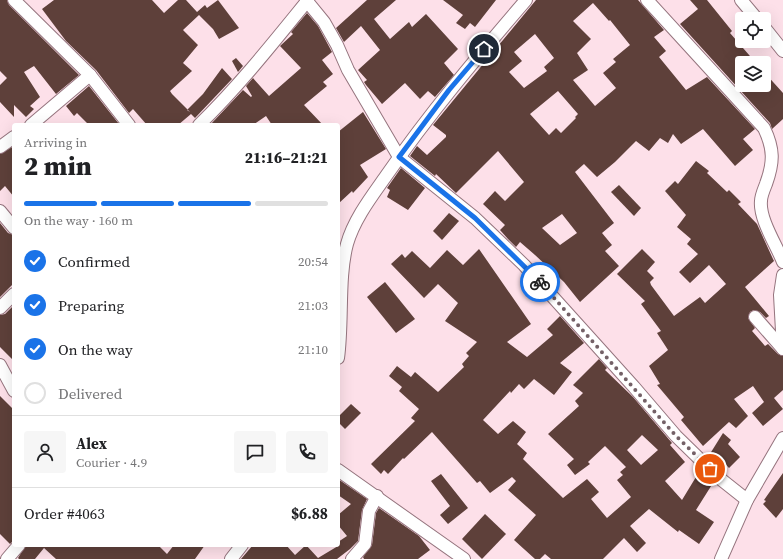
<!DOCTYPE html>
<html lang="en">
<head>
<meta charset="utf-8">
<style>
	:root { --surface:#fff; --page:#f6f6f6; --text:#202124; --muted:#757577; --line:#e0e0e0; --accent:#1a73e8 }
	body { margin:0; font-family:"Source Serif 4",serif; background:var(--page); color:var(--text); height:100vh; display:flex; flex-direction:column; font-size:15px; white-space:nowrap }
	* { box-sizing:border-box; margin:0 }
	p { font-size:13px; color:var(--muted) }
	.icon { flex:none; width:22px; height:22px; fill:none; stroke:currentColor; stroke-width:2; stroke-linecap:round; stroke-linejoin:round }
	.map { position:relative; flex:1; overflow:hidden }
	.side { position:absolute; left:12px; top:123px; width:328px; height:424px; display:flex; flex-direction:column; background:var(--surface); border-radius:4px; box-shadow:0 4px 16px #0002 }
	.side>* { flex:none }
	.fabs { position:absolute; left:735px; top:12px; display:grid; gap:8px }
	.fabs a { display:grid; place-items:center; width:36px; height:36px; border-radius:4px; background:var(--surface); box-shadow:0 4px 16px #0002; font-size:20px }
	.pin { position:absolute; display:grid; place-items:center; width:34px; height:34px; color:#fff; margin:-17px; border:2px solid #fff; border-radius:50%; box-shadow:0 1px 4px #0007 }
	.courier { position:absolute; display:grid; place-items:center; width:40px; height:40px; margin:-20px; border:3px solid #1a73e8; border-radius:50%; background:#fff; color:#222; box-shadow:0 1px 5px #0007 }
	.headline em { font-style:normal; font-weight:800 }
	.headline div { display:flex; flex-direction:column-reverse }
	.headline { display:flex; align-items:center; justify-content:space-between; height:68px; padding:0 12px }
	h1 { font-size:26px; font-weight:800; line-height:30px }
	.bar { display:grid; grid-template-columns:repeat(4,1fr); gap:6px 4px; align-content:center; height:48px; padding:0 12px }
	.bar i { height:5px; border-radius:3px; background:var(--line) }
	.bar .on { background:var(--accent) }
	.bar p { grid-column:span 4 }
	.line { display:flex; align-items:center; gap:10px; padding:0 12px; border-top:1px solid var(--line) }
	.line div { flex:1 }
	.round { display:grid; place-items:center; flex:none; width:42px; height:42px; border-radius:4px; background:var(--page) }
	ol { padding:0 12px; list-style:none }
	li { display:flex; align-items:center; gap:12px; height:44px }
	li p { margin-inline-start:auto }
	li .icon { padding:4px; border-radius:50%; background:var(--accent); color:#fff; stroke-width:4 }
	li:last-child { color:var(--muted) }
	li i { width:22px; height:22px; border:2px solid var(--line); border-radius:50% }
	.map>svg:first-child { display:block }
	.building { fill:#5e403a; fill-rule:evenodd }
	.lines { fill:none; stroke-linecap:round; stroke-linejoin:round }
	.street-casing { stroke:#95747e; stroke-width:14 }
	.street { stroke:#fff; stroke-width:12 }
	.done { stroke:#746167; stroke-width:4; stroke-dasharray:0 7.2 }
	.route { stroke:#1a73e8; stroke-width:5 }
</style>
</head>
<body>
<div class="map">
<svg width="783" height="559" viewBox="0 0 783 559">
	<rect width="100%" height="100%" fill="#fde0e9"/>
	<g class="building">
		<path d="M0,0H7L9,5L79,75L56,94L34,66L24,72L40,97L30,106L34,109L26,117L14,105V117L0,102V85L7,78L0,71Z"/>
		<path d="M54,0H152L164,13L178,0H186L197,12L205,5L207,8L218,0L239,28L219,39L213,29L199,15L183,30L198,45L183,63L192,71L170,91L172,94L190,112L187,110L203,94L222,68L232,79L195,118L191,114L178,125H147L133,109L129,113L96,70L66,41L42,9Z"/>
		<path d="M367,0H396L374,19L390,39L409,22L412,27L426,14L458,49L444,63L454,75L435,97L428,91L420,99L405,83L382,104L366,85L364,82L367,80L358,70L380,50L361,26L344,42L336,28Z"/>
		<path d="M443,0H496L475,27L470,23L465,29L456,23L463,15Z"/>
		<path d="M536,0H638L664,30L654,37L666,51L659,57L686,90L707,77L755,129L743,139L753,150L735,166L703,129L681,144L673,134L668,143L660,138L649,151L636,141L615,162L597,177L584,164L575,172L614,223L602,233L612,245L605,251L619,266L580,302L564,282L535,255L520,242L516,247L508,239L500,230L505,225L483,204L495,191L505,201L524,182L498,151L456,193L436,174L435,176L410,156L417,146L427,155L446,137V135L433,125ZM593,3L609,21L610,20L630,45L613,59L616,62L603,73L616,88L595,106L573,80L588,70L577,53L591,39L573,21ZM535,34L554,58L544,67L547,71L524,88L509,72L522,61L514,52ZM558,91L578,114L575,117L576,118L561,133L556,128L549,135L530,114ZM562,214L577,233L560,245L542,228Z"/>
		<path d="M690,0H707L732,31L730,33L756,63H742V85H764V72L783,93V119L772,129L770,123L680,24L698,9Z"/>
		<path d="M307,13L318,26L332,52L322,60L333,74L323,82L327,86L304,105L323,125H272L266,116L253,125H210L243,90L251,97L252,96L246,86L253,78L269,96L301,68L280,46L293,34L291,32Z"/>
		<path d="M236,58L243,66L238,72L232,61Z"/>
		<path d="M89,86L119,124L118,125H89L77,113L74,116L66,106Z"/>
		<path d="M363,112L386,149L360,165L368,177L353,193L352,191L338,204V132Z"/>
		<path d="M14,146V197L5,186L0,191V154Z"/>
		<path d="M696,161L709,171L707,173L727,192L729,190L741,202L738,204L757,224L773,259L774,261L745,287L769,316L766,318L760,312L754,310L750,312L748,318L755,328L752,331L765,346L768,344L778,354L783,356V390L774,398L783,409L763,426L752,413L764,402L753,386L734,399L748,416L736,428L729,422L703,446L681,420L684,417L657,385L660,384L649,366L668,350L657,333L661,331L641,304L645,301L617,274L642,249L655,262L647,271L654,278L650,282L651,285L674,316L700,297L705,303L726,284L709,265L690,283L679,272L698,254L687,244L691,239L677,227L686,215L665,191L675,181L678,184Z"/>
		<path d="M401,168L425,188L408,210L387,197L390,190L387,188Z"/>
		<path d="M619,185L641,208L634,216L611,192Z"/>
		<path d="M449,213L459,221L442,240L433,231Z"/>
		<path d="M0,223L8,233L14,235V283L0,297Z"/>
		<path d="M479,249L531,324L507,342L527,357L553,335L547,329L560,316L584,343L560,363L572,372L554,395L534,379L524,389L519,384L511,393L510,391L483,420L498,434L513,421L526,432L517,444L527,453L523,459L563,498L587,479L599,492L591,499L607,518L631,497L617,480L623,475L620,472L626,467L605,446L588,462L590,464L575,475L567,465L574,459L548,434L579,406L575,401L583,393L573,385L599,359L607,368L605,370L633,397L672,443L670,445L685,462L665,481L682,500L699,472L713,483L696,510L714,522L699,544L679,530L678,532L649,509L630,526L646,543L637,552L624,538L603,559H551L545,554L540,559H535L514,540L536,515L508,490L516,481L512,477L490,493L480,481L477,483L432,432L404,459L403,458L388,474L384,470L381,474L371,464L415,421L411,418L419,409L399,391L402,387L389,376L397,366L411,377L415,372L438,392L464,367L462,364L469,356L466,353L477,342L445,321L458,303L438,284L424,298L391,264L402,254L405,258L412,251L430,268L447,250L463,265ZM642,435L658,450L641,465L627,450Z"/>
		<path d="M385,282L415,319L396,333L367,297Z"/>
		<path d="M14,305V361L0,347V315L5,314Z"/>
		<path d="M0,396L14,410V540L10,544L0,534Z"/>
		<path d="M351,404L361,413L345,429L338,422V417Z"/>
		<path d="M723,433L731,440L728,444L740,457L729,468L718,456L714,462L708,457Z"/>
		<path d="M783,473V509L776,518L763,504L766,501L764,500Z"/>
		<path d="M441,474L468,508L448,524L440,515L450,506L431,481Z"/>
		<path d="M338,479L367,499L362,510L358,541L350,549L337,559H241L253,545H286L295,555L306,545L318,558L338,546V542L347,536L338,525V515L351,504L338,495Z"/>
		<path d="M379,508L419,536L430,550L418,559H364L363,557L372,545L376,513Z"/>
		<path d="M485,514L506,534L482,559L462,539Z"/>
		<path d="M26,545H158L167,554L174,545H205L195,559H56L44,548L35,559H19L18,558Z"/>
	</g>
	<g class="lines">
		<g class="street-casing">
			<g id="street">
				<path d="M14,0L90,75L129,125"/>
				<path d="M306,0L324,22L337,45L348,70L399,157L475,218L524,265L634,387L676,436L718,477L747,500"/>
				<path d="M647,0L764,128C774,149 774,162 766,184C764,189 761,196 761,201C759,219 777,246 783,262"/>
				<path d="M741,0L757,19"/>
				<path d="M764,27L783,51"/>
				<path d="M31,125L90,75"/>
				<path d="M199,125C239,86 273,43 308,0"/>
				<path d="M0,147L14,137"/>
				<path d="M0,211L14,228"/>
				<path d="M783,275L780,295L783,349"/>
				<path d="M0,308L14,294"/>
				<path d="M755,317L783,349"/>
				<path d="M338,358C343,322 338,277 347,244C354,219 372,196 386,176C429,114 477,57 526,0"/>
				<path d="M0,365L14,391"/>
				<path d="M338,470L464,559"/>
				<path d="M7,559L19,545"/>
				<path d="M231,559L242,545"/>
				<path d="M352,559L365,544L369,511L377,496"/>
				<path d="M721,559L747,500L783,438"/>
			</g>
		</g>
		<use href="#street" class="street"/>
	</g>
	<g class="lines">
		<path class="done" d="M540,282L676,436L710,469"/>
		<path class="route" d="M484,49L449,90L399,157L475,218L540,282"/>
	</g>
</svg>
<div class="fabs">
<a><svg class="icon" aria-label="locate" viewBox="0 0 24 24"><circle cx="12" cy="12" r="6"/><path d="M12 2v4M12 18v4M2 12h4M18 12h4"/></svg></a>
<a><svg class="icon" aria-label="layers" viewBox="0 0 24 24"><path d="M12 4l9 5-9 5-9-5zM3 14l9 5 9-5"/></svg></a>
</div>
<div class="pin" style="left:710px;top:469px;background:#ea580c"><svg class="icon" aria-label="bag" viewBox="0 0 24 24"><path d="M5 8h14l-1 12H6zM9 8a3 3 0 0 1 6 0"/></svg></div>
<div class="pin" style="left:484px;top:49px;background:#1f2937"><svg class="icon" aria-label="home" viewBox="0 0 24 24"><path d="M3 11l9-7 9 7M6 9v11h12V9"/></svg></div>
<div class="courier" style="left:540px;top:282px"><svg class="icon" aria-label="bike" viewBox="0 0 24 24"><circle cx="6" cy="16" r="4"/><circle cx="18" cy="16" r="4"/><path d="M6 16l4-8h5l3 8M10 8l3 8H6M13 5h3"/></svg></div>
<section class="side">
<div class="headline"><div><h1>2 min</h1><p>Arriving in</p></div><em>21:16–21:21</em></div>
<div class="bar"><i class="on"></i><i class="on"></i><i class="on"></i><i></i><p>On the way · 160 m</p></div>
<ol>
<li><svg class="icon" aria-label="check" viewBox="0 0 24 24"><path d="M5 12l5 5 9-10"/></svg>Confirmed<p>20:54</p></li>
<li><svg class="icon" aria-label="check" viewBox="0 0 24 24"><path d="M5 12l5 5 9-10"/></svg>Preparing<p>21:03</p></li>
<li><svg class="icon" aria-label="check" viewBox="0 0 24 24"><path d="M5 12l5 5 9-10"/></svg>On the way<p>21:10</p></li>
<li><i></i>Delivered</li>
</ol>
<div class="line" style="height:72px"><a class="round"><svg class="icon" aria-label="person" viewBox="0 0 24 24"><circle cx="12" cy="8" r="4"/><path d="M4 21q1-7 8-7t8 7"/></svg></a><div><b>Alex</b><p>Courier · 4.9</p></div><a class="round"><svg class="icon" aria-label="chat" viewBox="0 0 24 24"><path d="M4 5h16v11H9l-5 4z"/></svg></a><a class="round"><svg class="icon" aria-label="phone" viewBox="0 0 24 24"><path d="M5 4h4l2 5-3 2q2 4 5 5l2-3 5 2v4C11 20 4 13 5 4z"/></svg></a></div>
<div class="line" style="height:52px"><div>Order #4063</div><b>$6.88</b></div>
</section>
</div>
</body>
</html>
